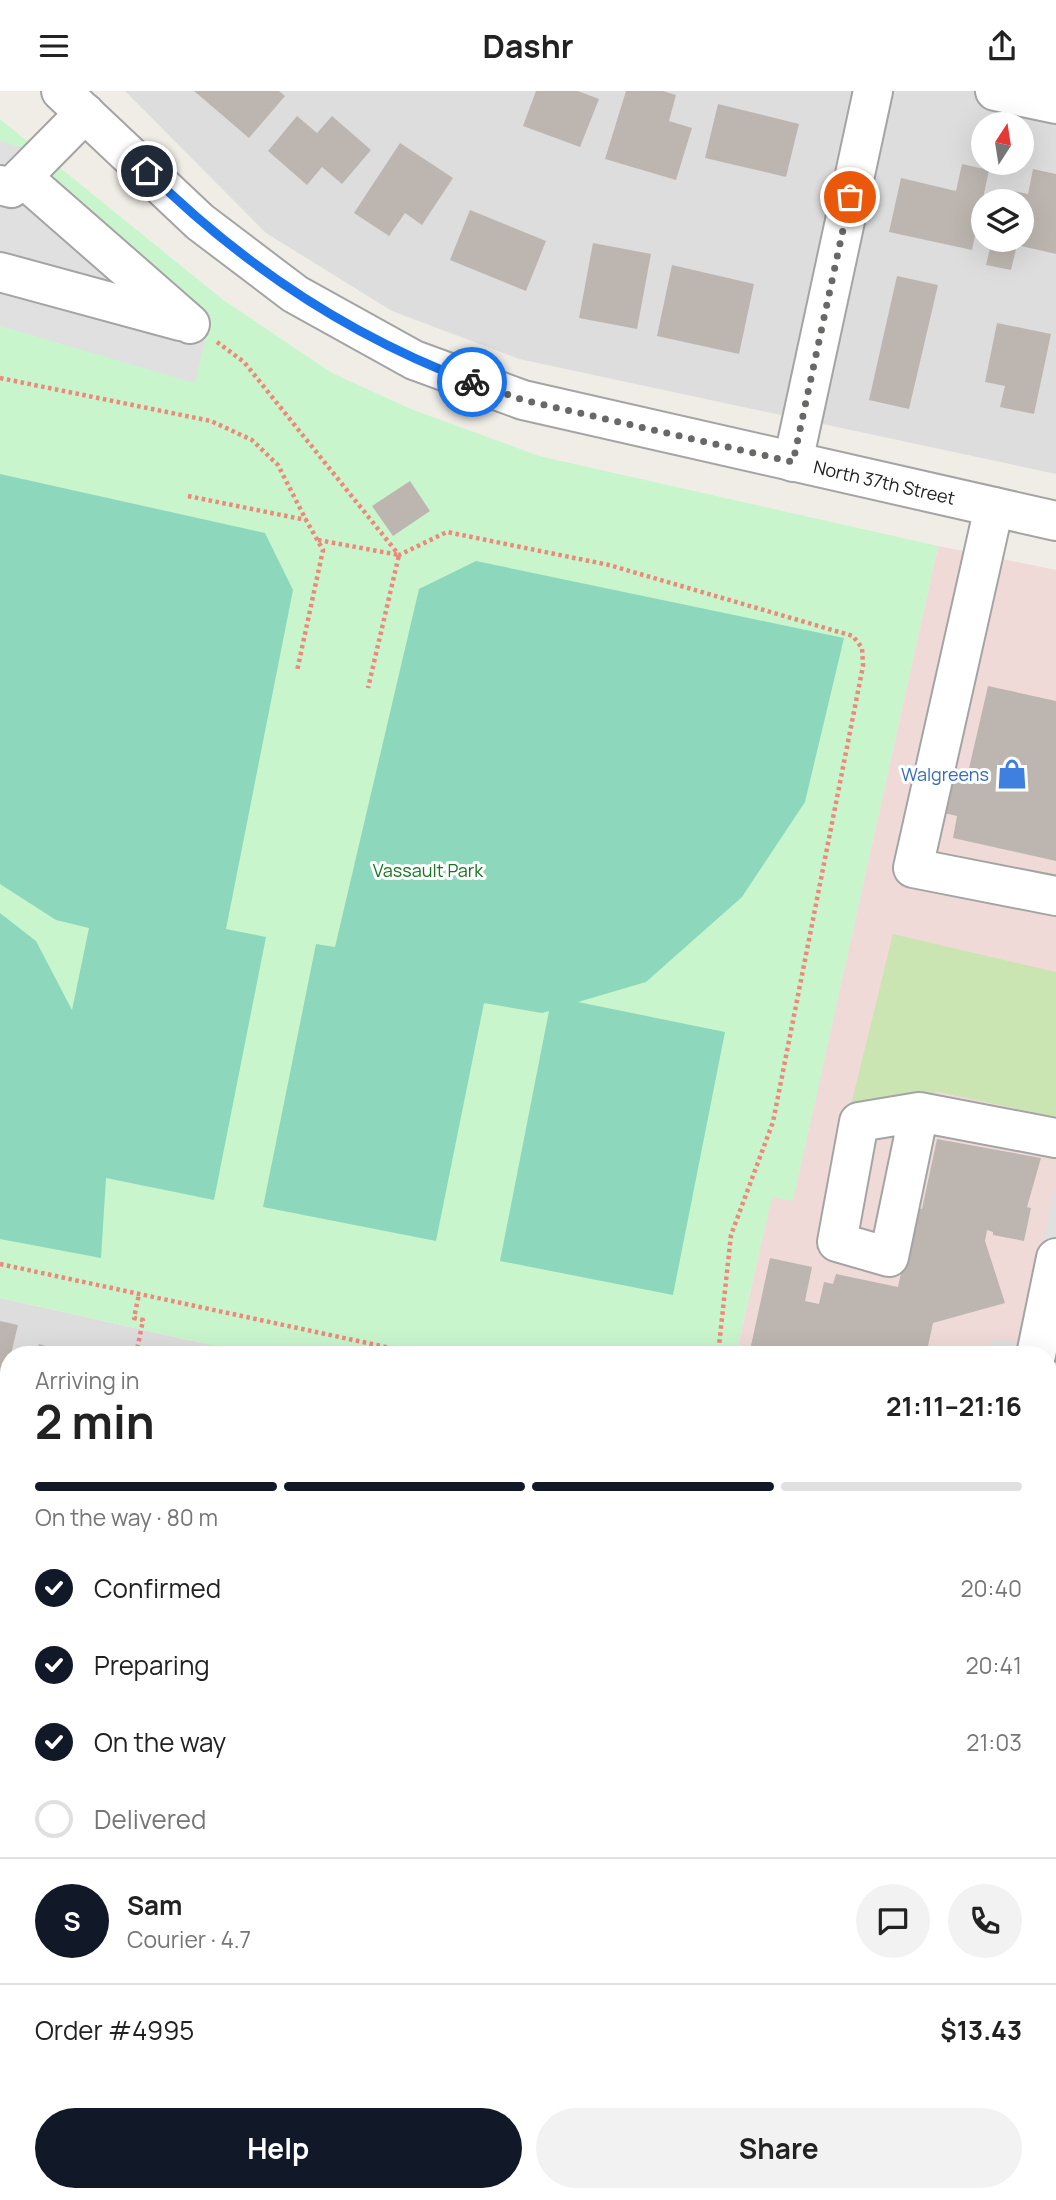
<!DOCTYPE html>
<html lang="en">
<head>
<meta charset="utf-8">
<style>
	:root { --surface:#fff; --page:#f2f2f2; --text:#222; --muted:#767676; --line:#e0e0e0; --accent:#111827 }
	body { margin:0; font-family:Manrope,sans-serif; background:var(--page); color:var(--text); height:100vh; display:flex; flex-direction:column; font-size:26px; white-space:nowrap }
	* { box-sizing:border-box; margin:0 }
	p { font-size:23px; color:var(--muted) }
	.icon { flex:none; width:38px; height:38px; fill:none; stroke:currentColor; stroke-width:2; stroke-linecap:round; stroke-linejoin:round }
	.map { position:relative; flex:1; overflow:hidden }
	.side { position:absolute; left:0px; top:1255px; width:1057px; height:856px; display:flex; flex-direction:column; background:var(--surface); border-radius:28px 28px 0 0; box-shadow:0 7px 28px #0002 }
	.side>* { flex:none }
	.needle { width:46px; rotate:12deg }
	.controls { position:absolute; left:971px; top:21px; display:grid; gap:14px }
	.controls a { display:grid; place-items:center; width:63px; height:63px; border-radius:50%; background:var(--surface); box-shadow:0 7px 28px #0002; font-size:35px }
	.pin { position:absolute; display:grid; place-items:center; width:60px; height:60px; color:#fff; margin:-30px; border:4px solid #fff; border-radius:50%; box-shadow:0 2px 7px #0007 }
	.courier { position:absolute; display:grid; place-items:center; width:70px; height:70px; margin:-35px; border:5px solid #1a73e8; border-radius:50%; background:#fff; color:#222; box-shadow:0 2px 9px #0007 }
	.overview em { font-style:normal; font-weight:700 }
	.overview div { display:flex; flex-direction:column-reverse }
	.overview { display:flex; align-items:center; justify-content:space-between; height:119px; padding:0 35px }
	h1 { font-size:46px; font-weight:700; line-height:52px }
	.bar { display:grid; grid-template-columns:repeat(4,1fr); gap:10px 7px; align-content:center; height:84px; padding:0 35px }
	.bar i { height:9px; border-radius:5px; background:var(--line) }
	.bar .on { background:var(--accent) }
	.bar p { grid-column:span 4 }
	.line { display:flex; align-items:center; gap:18px; padding:0 35px; border-top:2px solid var(--line) }
	.line div { flex:1 }
	.round { display:grid; place-items:center; flex:none; width:74px; height:74px; border-radius:37px; background:var(--page) }
	ol { padding:0 35px; list-style:none }
	li { display:flex; align-items:center; gap:21px; height:77px }
	li p { margin-inline-start:auto }
	li .icon { padding:7px; border-radius:50%; background:var(--accent); color:#fff; stroke-width:4 }
	li:last-child { color:var(--muted) }
	li i { width:38px; height:38px; border:4px solid var(--line); border-radius:50% }
	.cta { display:flex; gap:14px; margin-top:auto; padding:14px 35px }
	.cta a { flex:1; height:80px; border-radius:42px; background:var(--accent); color:#fff; font-size:28px; font-weight:700; line-height:80px; text-align:center }
	.cta a+a { background:var(--page); color:var(--text) }
	header { display:flex; justify-content:space-between; align-items:center; height:91px; padding:0 35px; background:var(--surface); font-size:32px; font-weight:700 }
	.map>svg:first-child { display:block }
	.residential { fill:#dedddd; fill-rule:evenodd }
	.commercial { fill:#efdad8 }
	.grass { fill:#cae5b2 }
	.park { fill:#c9f5cd }
	.pitch { fill:#8dd8bc }
	.parking { fill:#e0e0e0 }
	.building { fill:#bdb6b0 }
	.lines { fill:none; stroke-linecap:round; stroke-linejoin:round }
	.minor-casing { stroke:#a4a4a4; stroke-width:42 }
	.path { stroke:#ee887a; stroke-width:4.5; stroke-dasharray:3.5 3.5; stroke-linecap:butt }
	.minor { stroke:#fff; stroke-width:38 }
	.done { stroke:#696866; stroke-width:7; stroke-dasharray:0 12.6 }
	.route { stroke:#1a73e8; stroke-width:9 }
	.labels { text-anchor:middle; dominant-baseline:central; stroke-width:6; stroke-linejoin:round; paint-order:stroke }
	.street-label { font-size:18px; fill:#202020; stroke:#fff }
	.shop-label { font-size:18px; fill:#366cbe; stroke:#fff; text-anchor:end }
	.park-label { font-size:18px; fill:#167720; stroke:#fff }
</style>
</head>
<body>
<header><svg class="icon" aria-label="menu" viewBox="0 0 24 24"><path d="M4 6h16M4 12h16M4 18h16"/></svg>Dashr<svg class="icon" aria-label="share" viewBox="0 0 24 24"><path d="M12 15V3M7 8l5-5 5 5M5 13v7h14v-7"/></svg></header>
<div class="map">
<svg width="1056" height="2109" viewBox="0 0 1056 2109">
	<rect width="100%" height="100%" fill="#f0ede7"/>
	<g class="residential">
		<path d="M125,0H1056V383L519,268L392,220L266,142ZM984,33H1022V72H984ZM984,110H1022V149H984Z"/>
		<path d="M0,1207L251,1263L9,1264V2102H1018L1017,2109H0Z"/>
		<path d="M1048,1441L1056,1443V1931L1048,1966Z"/>
	</g>
	<path class="commercial" d="M938,455L1056,479V1443L1048,1441V1264H736L772,1105L793,1109Z"/>
	<path class="grass" d="M893,843L1056,881V1026L938,1001L892,1009L848,1026Z"/>
	<path class="park" d="M0,28L222,208L332,282L411,318L539,365L938,455L793,1110L772,1106L736,1263H251L0,1207Z"/>
	<g class="pitch">
		<path d="M0,383L265,442L293,499L226,838L266,846L214,1109L106,1087L101,1167L0,1148V822L36,850L72,919L89,837L56,829L0,793Z"/>
		<path d="M476,470L844,547L805,711L742,806L646,891L578,911L725,941L673,1204L500,1170L549,920L542,922L484,912L436,1150L263,1116L316,853L335,856L419,498Z"/>
	</g>
	<g class="parking">
		<path d="M0,50L20,56L211,224L195,292L0,235Z"/>
		<path d="M1056,1092V1310L1048,1308V1264H990L993,1247L1020,1252Z"/>
	</g>
	<g class="building">
		<path d="M194,0H279L285,5L249,47Z"/>
		<path d="M536,0H578L599,8L580,56L523,35Z"/>
		<path d="M626,0H663L676,4L669,30L692,37L676,89L605,68Z"/>
		<path d="M718,13L799,33L786,86L705,67Z"/>
		<path d="M297,25L317,42L332,25L371,59L342,93L322,76L307,94L268,60Z"/>
		<path d="M400,52L453,87L422,134L405,122L389,145L354,122Z"/>
		<path d="M962,73L989,79L972,159L889,141L901,87L956,100Z"/>
		<path d="M1033,78L1056,83V163L1017,154L1011,179L986,174L992,149H1022V110H1000L1003,98L1028,103Z"/>
		<path d="M470,119L546,150L526,200L450,169Z"/>
		<path d="M593,152L651,163L637,238L579,227Z"/>
		<path d="M672,174L754,193L739,263L657,245Z"/>
		<path d="M897,185L938,194L909,318L869,309Z"/>
		<path d="M997,232L1051,243L1034,323L1000,316L1005,295L985,291Z"/>
		<path d="M410,390L430,420L393,445L372,415Z"/>
		<path d="M988,595L1056,610V770L953,747L957,725L931,719L940,680L967,686Z"/>
		<path d="M937,1048L1041,1067L1027,1116L1031,1117L1024,1150L993,1144V1141L987,1139L985,1150L1005,1212L933,1232L926,1264H749L770,1167L812,1176L805,1210L819,1213L824,1191L833,1193L836,1183L898,1196L915,1116L922,1118Z"/>
		<path d="M0,1230L18,1234L1,1305H0Z"/>
		<path d="M39,1253L74,1263V1264H36Z"/>
		<path d="M0,1468L5,1469L3,1476L9,1477L1,1511Z"/>
		<path d="M0,1511L9,1513L6,1549L0,1547Z"/>
		<path d="M9,1882V1980L0,1971V1890Z"/>
		<path d="M10,2102H73L80,2109H18Z"/>
		<path d="M579,2102H613L628,2109H576Z"/>
	</g>
	<g class="lines">
		<g class="minor-casing">
			<g id="minor">
				<path id="s1" d="M61,0L200,131L295,203L414,269L523,309L1056,430"/>
				<path d="M995,0L1056,13"/>
				<path d="M22,86L190,233"/>
				<path d="M0,94L11,97L85,22"/>
				<path d="M0,181L180,230"/>
				<path d="M793,371L873,0"/>
				<path d="M994,416L913,777L1056,805"/>
				<path d="M919,1021L889,1166L837,1151L859,1031L919,1021L1056,1047"/>
				<path d="M1036,1264L1056,1167"/>
				<path d="M0,1404L9,1406"/>
				<path d="M1048,1432L1056,1387"/>
				<path d="M0,1787L9,1776"/>
				<path d="M208,2109L215,2102"/>
				<path d="M760,2109L762,2102"/>
			</g>
		</g>
		<g class="path">
			<path d="M217,251L244,271L399,464L447,441L609,474L853,545L862,557L863,575L773,1031L731,1144L718,1264"/>
			<path d="M0,287L211,330L252,349L278,374L306,429"/>
			<path d="M188,405L306,429L323,459L297,580"/>
			<path d="M318,449L399,464L368,597"/>
			<path d="M0,1173L423,1264"/>
			<path d="M986,1262L993,1264"/>
			<path d="M136,1264L143,1229L134,1227L139,1203"/>
		</g>
		<use href="#minor" class="minor"/>
	</g>
	<g class="lines">
		<path class="done" d="M472,291L523,309L793,371L850,106"/>
		<path class="route" d="M147,80C240,172 349,245 472,291"/>
	</g>
	<defs>
		<g id="shop-bare" transform="scale(2.415)"><path d="M-5-2.5h2.3a2.7 3.5 0 0 1 5.4 0H5L5.5 6h-11ZM-1.5-2.5h3a1.5 2.3 0 0 0-3 0Z" fill="#3f7fe0" stroke="#fff" stroke-width="2.5" paint-order="stroke"/></g>
	</defs>
	<g fill-rule="evenodd">
		<use href="#shop-bare" x="1012" y="683"/>
	</g>
	<g class="labels">
		<g class="street-label">
			<text stroke="none"><textPath href="#s1" startOffset="933">North 37th Street</textPath></text>
		</g>
		<g class="shop-label">
			<text x="989" y="683">Walgreens</text>
		</g>
		<g class="park-label">
			<text x="428" y="779">Vassault Park</text>
		</g>
	</g>
</svg>
<div class="controls">
<a><svg class="needle" viewBox="-14 -14 28 28"><path d="M0-13l5 13h-10z" fill="#e53935"/><path d="M0 13l5-13h-10z" fill="#767676"/></svg></a>
<a><svg class="icon" aria-label="layers" viewBox="0 0 24 24"><path d="M12 4l9 5-9 5-9-5zM3 14l9 5 9-5"/></svg></a>
</div>
<div class="pin" style="left:850px;top:106px;background:#ea580c"><svg class="icon" aria-label="bag" viewBox="0 0 24 24"><path d="M5 8h14l-1 12H6zM9 8a3 3 0 0 1 6 0"/></svg></div>
<div class="pin" style="left:147px;top:80px;background:#1f2937"><svg class="icon" aria-label="home" viewBox="0 0 24 24"><path d="M3 11l9-7 9 7M6 9v11h12V9"/></svg></div>
<div class="courier" style="left:472px;top:291px"><svg class="icon" aria-label="bike" viewBox="0 0 24 24"><circle cx="6" cy="16" r="4"/><circle cx="18" cy="16" r="4"/><path d="M6 16l4-8h5l3 8M10 8l3 8H6M13 5h3"/></svg></div>
<section class="side">
<div class="overview"><div><h1>2 min</h1><p>Arriving in</p></div><em>21:11–21:16</em></div>
<div class="bar"><i class="on"></i><i class="on"></i><i class="on"></i><i></i><p>On the way · 80 m</p></div>
<ol>
<li><svg class="icon" aria-label="check" viewBox="0 0 24 24"><path d="M5 12l5 5 9-10"/></svg>Confirmed<p>20:40</p></li>
<li><svg class="icon" aria-label="check" viewBox="0 0 24 24"><path d="M5 12l5 5 9-10"/></svg>Preparing<p>20:41</p></li>
<li><svg class="icon" aria-label="check" viewBox="0 0 24 24"><path d="M5 12l5 5 9-10"/></svg>On the way<p>21:03</p></li>
<li><i></i>Delivered</li>
</ol>
<div class="line" style="height:126px"><b class="round" style="background:var(--accent);color:#fff">S</b><div><b>Sam</b><p>Courier · 4.7</p></div><a class="round"><svg class="icon" aria-label="chat" viewBox="0 0 24 24"><path d="M4 5h16v11H9l-5 4z"/></svg></a><a class="round"><svg class="icon" aria-label="phone" viewBox="0 0 24 24"><path d="M5 4h4l2 5-3 2q2 4 5 5l2-3 5 2v4C11 20 4 13 5 4z"/></svg></a></div>
<div class="line" style="height:91px"><div>Order #4995</div><b>$13.43</b></div>
<div class="cta"><a>Help</a><a>Share</a></div>
</section>
</div>
</body>
</html>
